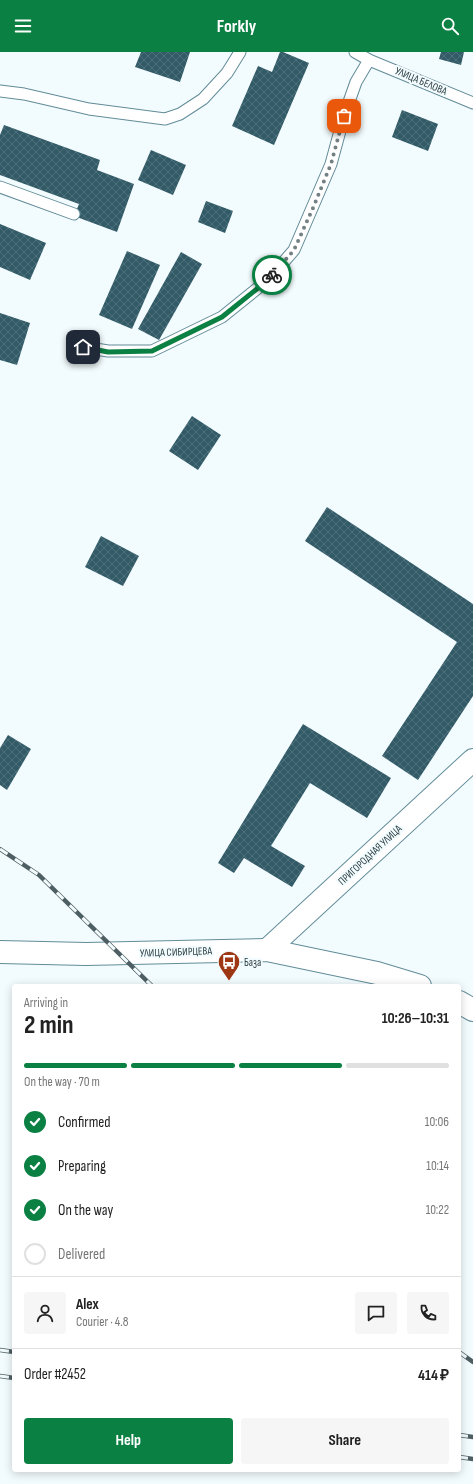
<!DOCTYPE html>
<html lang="en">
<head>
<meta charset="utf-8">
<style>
	:root { --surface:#fff; --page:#f6f6f6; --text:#222; --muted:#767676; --line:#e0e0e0; --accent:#0b8043 }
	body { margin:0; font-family:"Sofia Sans Condensed",sans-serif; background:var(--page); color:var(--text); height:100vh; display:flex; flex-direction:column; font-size:15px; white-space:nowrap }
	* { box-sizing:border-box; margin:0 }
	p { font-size:13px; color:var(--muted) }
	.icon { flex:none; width:22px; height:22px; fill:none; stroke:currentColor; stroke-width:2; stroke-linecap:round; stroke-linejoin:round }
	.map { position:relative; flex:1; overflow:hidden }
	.side { position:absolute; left:12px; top:932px; width:449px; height:488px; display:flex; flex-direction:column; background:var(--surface); border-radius:4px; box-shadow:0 2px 10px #0003 }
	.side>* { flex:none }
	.pin { position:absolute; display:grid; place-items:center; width:34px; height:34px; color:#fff; margin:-17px; border-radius:8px; box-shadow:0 2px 6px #0006 }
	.courier { position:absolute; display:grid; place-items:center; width:40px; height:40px; margin:-20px; border:3px solid #0b8043; border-radius:50%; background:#fff; color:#222; box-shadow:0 1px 5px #0007 }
	.head em { font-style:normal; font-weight:700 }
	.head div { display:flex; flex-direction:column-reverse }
	.head { display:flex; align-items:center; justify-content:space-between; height:68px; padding:0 12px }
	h1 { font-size:26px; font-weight:700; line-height:30px }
	.bar { display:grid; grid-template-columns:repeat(4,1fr); gap:6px 4px; align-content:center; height:48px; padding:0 12px }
	.bar i { height:5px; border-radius:3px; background:var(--line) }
	.bar .selected { background:var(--accent) }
	.bar p { grid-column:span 4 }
	.line { display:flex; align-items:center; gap:10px; padding:0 12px; border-top:1px solid var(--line) }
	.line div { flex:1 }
	.round { display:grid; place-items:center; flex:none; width:42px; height:42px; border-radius:4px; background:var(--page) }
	ol { padding:0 12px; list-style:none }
	li { display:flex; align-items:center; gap:12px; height:44px }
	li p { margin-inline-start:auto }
	li .icon { padding:4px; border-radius:50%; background:var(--accent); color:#fff; stroke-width:4 }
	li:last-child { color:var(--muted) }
	li i { width:22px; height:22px; border:2px solid var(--line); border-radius:50% }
	.action { display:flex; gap:8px; margin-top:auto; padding:8px 12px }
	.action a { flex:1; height:46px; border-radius:4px; background:var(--accent); color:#fff; font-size:16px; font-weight:700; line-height:46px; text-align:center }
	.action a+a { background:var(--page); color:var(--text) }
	header { display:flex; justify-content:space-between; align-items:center; height:52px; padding:0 12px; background:var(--accent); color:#fff; font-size:18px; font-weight:700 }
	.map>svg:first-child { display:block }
	.building { fill:url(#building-cross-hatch) }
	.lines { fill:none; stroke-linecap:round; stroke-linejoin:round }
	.service-casing { stroke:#628c98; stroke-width:13 }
	.tertiary-casing { stroke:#628c98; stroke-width:24 }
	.service { stroke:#fff; stroke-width:11 }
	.tertiary { stroke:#fff; stroke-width:22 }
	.rail-casing { stroke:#4e5f63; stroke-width:4.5 }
	.rail { stroke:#f2fbfd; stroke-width:3; stroke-dasharray:9; stroke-linecap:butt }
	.done { stroke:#738185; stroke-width:4; stroke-dasharray:0 7.2 }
	.route { stroke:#0b8043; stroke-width:5 }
	.labels { text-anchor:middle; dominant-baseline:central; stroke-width:4; stroke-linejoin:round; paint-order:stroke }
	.street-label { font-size:11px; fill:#2e4045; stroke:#f2fbfd }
	.poi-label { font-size:11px; fill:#2e4045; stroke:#f2fbfd; text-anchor:start }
</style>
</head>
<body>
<header><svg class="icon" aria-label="menu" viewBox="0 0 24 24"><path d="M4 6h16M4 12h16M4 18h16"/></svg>Forkly<svg class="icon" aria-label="search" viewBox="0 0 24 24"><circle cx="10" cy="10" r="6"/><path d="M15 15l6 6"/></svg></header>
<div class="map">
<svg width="473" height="1432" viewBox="0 0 473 1432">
	<defs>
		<pattern id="building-cross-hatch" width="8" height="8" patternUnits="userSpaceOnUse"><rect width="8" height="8" fill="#325b67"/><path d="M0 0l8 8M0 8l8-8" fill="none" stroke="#4e707a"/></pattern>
	</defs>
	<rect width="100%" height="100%" fill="#f2fbfd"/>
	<g class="building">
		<path d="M141,0H190L180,30L135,15Z"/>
		<path d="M280,0H283L309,11L274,93L232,74L258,14L272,20Z"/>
		<path d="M441,0H464L461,13L439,7Z"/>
		<path d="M402,58L438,72L428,99L392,85Z"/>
		<path d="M4,73L100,108L97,118L134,132L117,180L74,164L79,152L0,123V83Z"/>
		<path d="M151,98L186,113L173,143L138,128Z"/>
		<path d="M206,149L233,159L225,181L198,170Z"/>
		<path d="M0,172L46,191L30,228L0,215Z"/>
		<path d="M127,199L160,213L132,277L99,263Z"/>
		<path d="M181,200L202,212L159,288L138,277Z"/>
		<path d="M0,261L30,271L17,313L0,308Z"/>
		<path d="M192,364L221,383L198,418L169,399Z"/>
		<path d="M327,455L473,552V644L418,728L382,704L457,590L305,489Z"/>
		<path d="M101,484L139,504L123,534L85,515Z"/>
		<path d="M303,672L391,726L367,766L310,731L271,794L305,814L292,835L244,806L234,821L218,811Z"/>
		<path d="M8,683L31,697L7,738L0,733V696Z"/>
	</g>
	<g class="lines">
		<g class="service-casing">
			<g id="service">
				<path d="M355,0L369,8L473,51"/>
				<path d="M0,39L24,42L89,57L165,67L180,62L203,47L227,21L240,0"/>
				<path d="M0,135L74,162"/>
				<path d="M83,295L108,299H152L222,265L268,228L294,198L331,112L344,64L356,30L369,8"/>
			</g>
		</g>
		<g class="tertiary-casing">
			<g id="tertiary">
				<path d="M267,898L473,708"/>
				<path d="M0,900L86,902L267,898L377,921L420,934"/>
				<path d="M459,950L473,958"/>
			</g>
		</g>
		<use href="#service" class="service"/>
		<use href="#tertiary" class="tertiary"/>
		<g class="rail-casing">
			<g id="rail">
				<path d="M0,797L39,823L152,934"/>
				<path d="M0,1298L14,1300"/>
				<path d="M459,1300L473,1310"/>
				<path d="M0,1324L14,1326"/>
				<path d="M459,1383L473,1385"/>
				<path d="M459,1405L473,1407"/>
			</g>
		</g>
		<use href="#rail" class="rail"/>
	</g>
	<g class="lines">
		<path class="done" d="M272,223L294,198L313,156L331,112L344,64"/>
		<path class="route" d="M83,295L108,300L152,299L222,265L268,228L272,223"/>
	</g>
	<defs>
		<g id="bus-pin" transform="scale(1.15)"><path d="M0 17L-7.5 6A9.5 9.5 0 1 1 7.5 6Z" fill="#9e3714" stroke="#f2fbfd"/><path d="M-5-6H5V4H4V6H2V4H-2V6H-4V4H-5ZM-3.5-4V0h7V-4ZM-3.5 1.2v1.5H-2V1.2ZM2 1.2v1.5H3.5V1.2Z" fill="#fff"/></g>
	</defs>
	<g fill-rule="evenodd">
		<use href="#bus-pin" x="229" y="910"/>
	</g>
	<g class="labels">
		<g class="street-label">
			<text transform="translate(421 29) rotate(23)">УЛИЦА БЕЛОВА</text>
			<text transform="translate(370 803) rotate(-43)">ПРИГОРОДНАЯ УЛИЦА</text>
			<text transform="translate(176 900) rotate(-2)">УЛИЦА СИБИРЦЕВА</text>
		</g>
		<g class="poi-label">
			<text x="244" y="910">База</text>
		</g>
	</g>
</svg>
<div class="pin" style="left:344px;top:64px;background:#ea580c"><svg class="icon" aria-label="bag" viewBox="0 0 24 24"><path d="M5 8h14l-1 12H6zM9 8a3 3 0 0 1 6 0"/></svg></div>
<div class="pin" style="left:83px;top:295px;background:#1f2937"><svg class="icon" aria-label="home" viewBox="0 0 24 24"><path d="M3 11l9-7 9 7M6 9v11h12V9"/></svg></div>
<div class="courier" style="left:272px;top:223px"><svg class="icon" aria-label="bike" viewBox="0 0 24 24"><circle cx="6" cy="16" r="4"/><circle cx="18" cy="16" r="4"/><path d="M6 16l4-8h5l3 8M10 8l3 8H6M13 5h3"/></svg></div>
<section class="side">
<div class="head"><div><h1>2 min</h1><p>Arriving in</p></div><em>10:26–10:31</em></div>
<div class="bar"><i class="selected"></i><i class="selected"></i><i class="selected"></i><i></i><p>On the way · 70 m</p></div>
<ol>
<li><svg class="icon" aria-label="check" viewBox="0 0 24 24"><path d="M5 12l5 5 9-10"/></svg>Confirmed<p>10:06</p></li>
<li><svg class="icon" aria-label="check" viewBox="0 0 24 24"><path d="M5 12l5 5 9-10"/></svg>Preparing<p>10:14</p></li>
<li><svg class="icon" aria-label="check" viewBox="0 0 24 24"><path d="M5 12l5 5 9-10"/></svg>On the way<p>10:22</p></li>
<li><i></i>Delivered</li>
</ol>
<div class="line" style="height:72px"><a class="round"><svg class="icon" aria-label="person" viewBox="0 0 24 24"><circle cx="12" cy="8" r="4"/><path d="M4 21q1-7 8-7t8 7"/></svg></a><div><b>Alex</b><p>Courier · 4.8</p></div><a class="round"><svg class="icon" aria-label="chat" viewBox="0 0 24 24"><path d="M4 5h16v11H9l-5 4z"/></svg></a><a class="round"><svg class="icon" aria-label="phone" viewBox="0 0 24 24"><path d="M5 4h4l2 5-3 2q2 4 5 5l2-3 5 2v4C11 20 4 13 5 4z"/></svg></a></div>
<div class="line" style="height:52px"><div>Order #2452</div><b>414 ₽</b></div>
<div class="action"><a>Help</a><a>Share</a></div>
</section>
</div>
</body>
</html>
